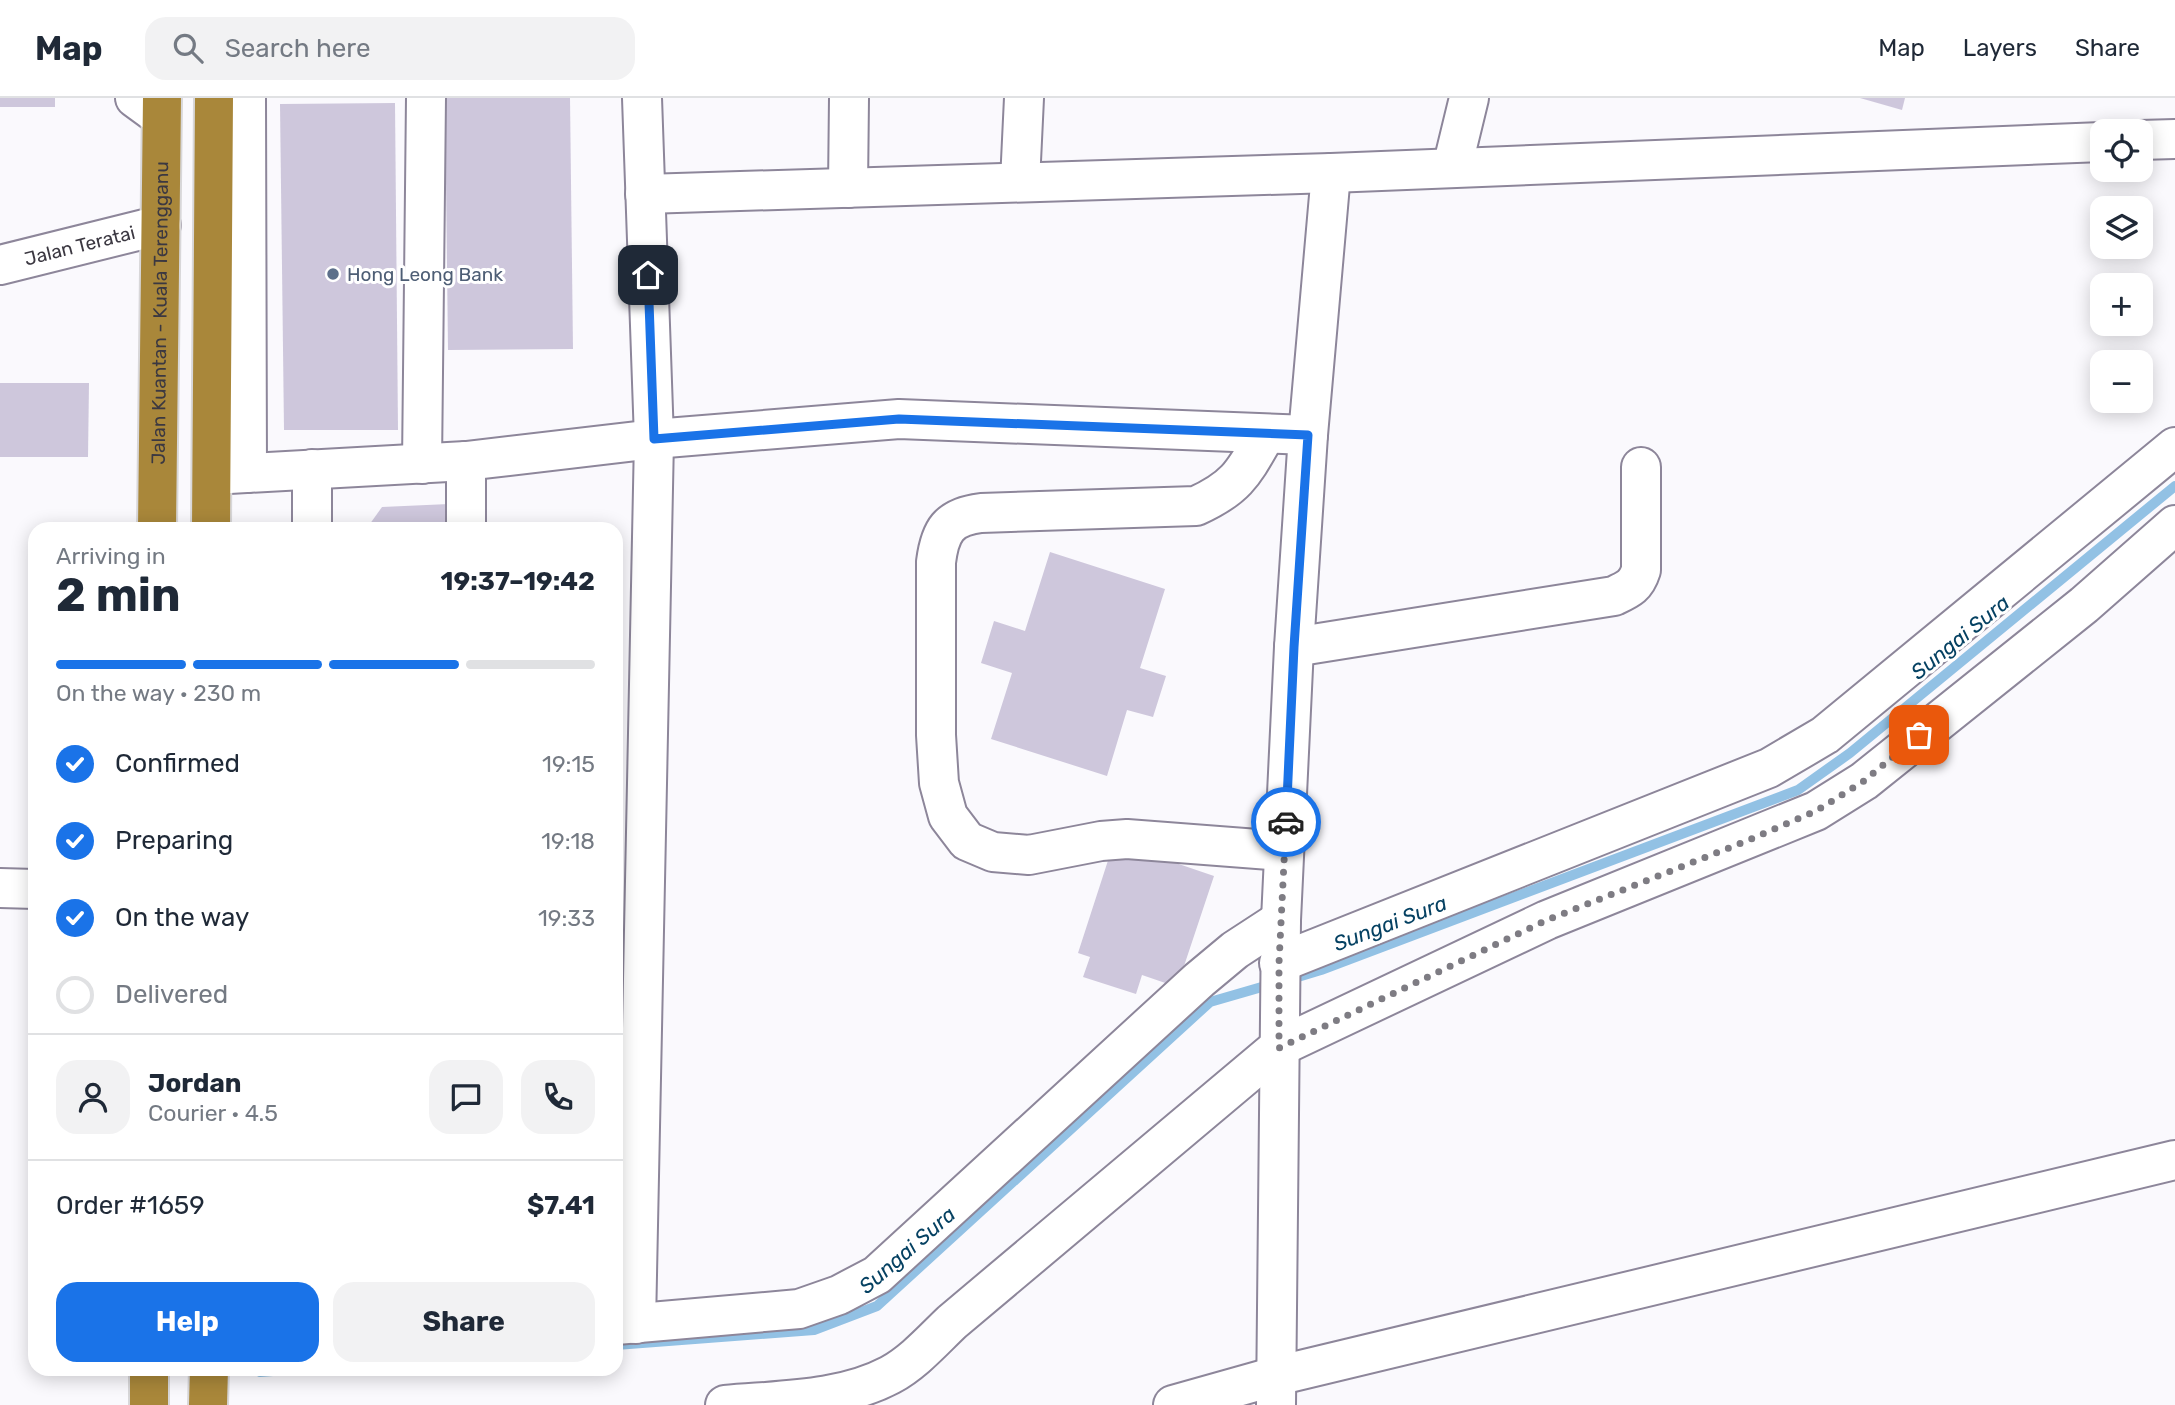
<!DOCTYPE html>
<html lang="en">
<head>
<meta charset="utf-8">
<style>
	:root { --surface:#fff; --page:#f2f2f3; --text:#1f2937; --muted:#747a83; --line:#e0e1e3; --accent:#1a73e8 }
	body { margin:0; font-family:Rubik,sans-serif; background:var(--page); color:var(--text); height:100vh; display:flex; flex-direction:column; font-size:26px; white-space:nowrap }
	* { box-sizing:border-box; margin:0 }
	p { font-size:23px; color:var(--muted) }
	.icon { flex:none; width:38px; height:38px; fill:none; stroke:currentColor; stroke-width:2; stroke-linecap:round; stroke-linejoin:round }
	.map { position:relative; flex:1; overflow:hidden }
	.sheet { position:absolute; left:28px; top:424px; width:595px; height:854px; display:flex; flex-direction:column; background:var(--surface); border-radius:21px; box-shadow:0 4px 18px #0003 }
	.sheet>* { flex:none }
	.buttons { position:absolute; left:2090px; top:21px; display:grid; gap:14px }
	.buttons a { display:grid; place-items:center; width:63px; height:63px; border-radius:14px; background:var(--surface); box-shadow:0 4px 18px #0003; font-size:35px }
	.pin { position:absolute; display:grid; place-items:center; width:60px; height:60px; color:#fff; margin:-30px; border-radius:14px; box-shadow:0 4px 10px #0006 }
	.courier { position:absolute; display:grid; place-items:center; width:70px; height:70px; margin:-35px; border:5px solid #1a73e8; border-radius:50%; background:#fff; color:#222; box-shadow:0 2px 9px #0007 }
	.headline em { font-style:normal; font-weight:700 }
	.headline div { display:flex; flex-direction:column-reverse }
	.headline { display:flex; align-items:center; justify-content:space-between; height:119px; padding:0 28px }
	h1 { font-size:46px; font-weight:700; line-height:52px }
	.bar { display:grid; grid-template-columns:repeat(4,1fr); gap:10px 7px; align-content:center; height:84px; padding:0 28px }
	.bar i { height:9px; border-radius:5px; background:var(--line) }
	.bar .selected { background:var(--accent) }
	.bar p { grid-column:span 4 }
	.line { display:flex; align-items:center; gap:18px; padding:0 28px; border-top:2px solid var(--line) }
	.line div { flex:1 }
	.round { display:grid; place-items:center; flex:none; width:74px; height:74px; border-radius:21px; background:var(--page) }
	ol { padding:0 28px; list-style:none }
	li { display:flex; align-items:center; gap:21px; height:77px }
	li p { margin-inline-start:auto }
	li .icon { padding:7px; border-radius:50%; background:var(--accent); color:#fff; stroke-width:4 }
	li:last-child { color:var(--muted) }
	li i { width:38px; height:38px; border:4px solid var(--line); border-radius:50% }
	.button { display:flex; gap:14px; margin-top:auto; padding:14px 28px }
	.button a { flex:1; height:80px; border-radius:21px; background:var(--accent); color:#fff; font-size:28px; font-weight:700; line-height:80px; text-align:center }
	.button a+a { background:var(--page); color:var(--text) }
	header { display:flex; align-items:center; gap:42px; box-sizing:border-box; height:98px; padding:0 35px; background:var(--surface); border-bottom:2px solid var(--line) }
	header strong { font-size:33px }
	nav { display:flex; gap:38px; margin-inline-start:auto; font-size:24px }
	.search { width:490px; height:63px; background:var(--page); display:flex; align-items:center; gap:18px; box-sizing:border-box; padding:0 24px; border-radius:21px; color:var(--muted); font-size:26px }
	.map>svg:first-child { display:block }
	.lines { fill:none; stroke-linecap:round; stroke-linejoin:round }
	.stream { stroke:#92c1e4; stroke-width:10 }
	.building { fill:#cec7dc }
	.minor-casing { stroke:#8d869a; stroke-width:42 }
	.highway-casing { stroke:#d8d7d9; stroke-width:42 }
	.minor { stroke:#fff; stroke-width:38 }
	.highway { stroke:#a9873a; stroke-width:38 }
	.done { stroke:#7e7c83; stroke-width:7; stroke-dasharray:0 12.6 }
	.route { stroke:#1a73e8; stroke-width:9 }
	.service-dot { fill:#5c6f8a; stroke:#fff; stroke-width:2.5 }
	.labels { text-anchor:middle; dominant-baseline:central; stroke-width:6; stroke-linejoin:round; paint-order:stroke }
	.street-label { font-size:19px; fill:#3b3841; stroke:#fff }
	.service-label { font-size:19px; fill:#4e5e75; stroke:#fff; text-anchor:start }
	.water-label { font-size:21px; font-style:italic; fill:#054162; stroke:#fff }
</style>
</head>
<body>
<header>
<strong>Map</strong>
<div class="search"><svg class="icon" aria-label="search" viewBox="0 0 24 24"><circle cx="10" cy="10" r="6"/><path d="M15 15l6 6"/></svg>Search here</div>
<nav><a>Map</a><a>Layers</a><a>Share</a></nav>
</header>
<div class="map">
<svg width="2175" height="1307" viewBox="0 0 2175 1307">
	<rect width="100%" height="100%" fill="#faf9fd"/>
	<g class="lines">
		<g class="stream">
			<path d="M1288,882L1321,872L1798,692L1850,655L2175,388"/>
			<path d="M616,1247L814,1232L877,1208L1210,904L1272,886"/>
			<path d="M260,1274L311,1270"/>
		</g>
	</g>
	<g class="building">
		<rect x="0" y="0" width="55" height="9"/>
		<path d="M445,0H570L573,251L448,252Z"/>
		<path d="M1860,0H1905L1902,12Z"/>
		<path d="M395,5L398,332H284L280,6Z"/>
		<path d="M0,285H89L88,359H0Z"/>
		<path d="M449,406L450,430H367L382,409Z"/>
		<path d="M1050,454L1165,491L1140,570L1166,578L1153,619L1127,612L1107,678L991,641L1012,575L981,565L994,523L1025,533Z"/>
		<path d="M1114,744L1214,778L1177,889L1142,877L1136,896L1083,879L1090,859L1078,855Z"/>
	</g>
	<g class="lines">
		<g class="minor-casing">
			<g id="minor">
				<path d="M135,0L161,19"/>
				<path d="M246,0L247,375"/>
				<path d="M2140,42L2175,41"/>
				<path d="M1452,70L1469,0"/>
				<path d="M1020,84L1024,0"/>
				<path d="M848,90L849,0"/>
				<path d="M645,96L1331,75L2102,44"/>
				<path id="s1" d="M0,167L161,127"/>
				<path d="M1266,336C1244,374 1238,389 1196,408L981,415C948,419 940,433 936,464V637L939,685L948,718L967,743L993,754L1029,757L1101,743L1127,741L1284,753"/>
				<path d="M466,363V430"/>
				<path d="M422,366L426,0"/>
				<path d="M312,371V430"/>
				<path d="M212,377L466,363L654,341L899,321L1308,337"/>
				<path d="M1294,549L1614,498C1629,491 1636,488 1641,472V369"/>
				<path d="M0,790L35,791"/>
				<path d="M1279,865L1769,670L1825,637L2175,349"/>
				<path d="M636,1226L654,341L642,0"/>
				<path d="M616,1227L799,1211L839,1197L877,1177L1199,882L1235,852L1281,822"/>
				<path d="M725,1307C779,1302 841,1303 890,1277C914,1264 933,1242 952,1224L1279,949L1547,822L1816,713L1864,683L2084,507L2175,427"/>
				<path d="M1173,1307L1276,1278L2175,1062"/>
				<path d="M1276,1307L1281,822L1294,549L1308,337L1331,75"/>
			</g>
		</g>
		<g class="highway-casing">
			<g id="highway">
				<path id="s2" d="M157,430L162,0"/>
				<path d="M211,430L214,0"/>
				<path d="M149,1307V1270"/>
				<path d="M208,1307L209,1270"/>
			</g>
		</g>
		<use href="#minor" class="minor"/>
		<use href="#highway" class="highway"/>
	</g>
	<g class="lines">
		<path class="done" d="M1286,724L1279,865V950L1547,822L1749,742L1816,713L1864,683L1919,637"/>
		<path class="route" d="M648,177L654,341L899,321L1308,337L1294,549L1286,724"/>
	</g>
	<circle class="service-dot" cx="333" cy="176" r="7"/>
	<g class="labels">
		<g class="street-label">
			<text stroke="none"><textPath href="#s1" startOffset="82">Jalan Teratai</textPath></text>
			<text stroke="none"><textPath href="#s2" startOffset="215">Jalan Kuantan - Kuala Terengganu</textPath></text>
		</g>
		<g class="service-label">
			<text x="347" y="176">Hong Leong Bank</text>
		</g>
		<g class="water-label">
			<text transform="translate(1960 539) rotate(-39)">Sungai Sura</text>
			<text transform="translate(1390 825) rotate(-21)">Sungai Sura</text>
			<text transform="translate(907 1152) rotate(-41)">Sungai Sura</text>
		</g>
	</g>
</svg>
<div class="buttons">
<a><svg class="icon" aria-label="locate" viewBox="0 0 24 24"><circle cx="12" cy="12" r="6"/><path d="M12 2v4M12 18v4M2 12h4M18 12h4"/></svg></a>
<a><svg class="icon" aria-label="layers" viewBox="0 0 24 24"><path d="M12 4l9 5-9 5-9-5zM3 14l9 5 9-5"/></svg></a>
<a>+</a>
<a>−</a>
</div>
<div class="pin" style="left:1919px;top:637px;background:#ea580c"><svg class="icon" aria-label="bag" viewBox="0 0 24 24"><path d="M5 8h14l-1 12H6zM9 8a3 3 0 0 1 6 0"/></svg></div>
<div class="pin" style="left:648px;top:177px;background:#1f2937"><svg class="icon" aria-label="home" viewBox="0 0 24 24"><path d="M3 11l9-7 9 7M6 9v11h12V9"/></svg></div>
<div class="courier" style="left:1286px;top:724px"><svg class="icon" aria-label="car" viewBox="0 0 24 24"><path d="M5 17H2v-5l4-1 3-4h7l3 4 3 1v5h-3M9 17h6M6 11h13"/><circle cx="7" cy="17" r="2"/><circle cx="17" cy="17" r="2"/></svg></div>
<section class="sheet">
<div class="headline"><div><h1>2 min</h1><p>Arriving in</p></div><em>19:37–19:42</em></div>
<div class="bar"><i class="selected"></i><i class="selected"></i><i class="selected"></i><i></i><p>On the way · 230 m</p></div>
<ol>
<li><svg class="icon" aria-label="check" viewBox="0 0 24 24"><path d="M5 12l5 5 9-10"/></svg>Confirmed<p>19:15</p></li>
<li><svg class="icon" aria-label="check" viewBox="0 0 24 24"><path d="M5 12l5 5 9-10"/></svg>Preparing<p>19:18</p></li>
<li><svg class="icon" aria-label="check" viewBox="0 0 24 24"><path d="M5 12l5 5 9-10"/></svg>On the way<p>19:33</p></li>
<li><i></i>Delivered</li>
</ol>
<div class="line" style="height:126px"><a class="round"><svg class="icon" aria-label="person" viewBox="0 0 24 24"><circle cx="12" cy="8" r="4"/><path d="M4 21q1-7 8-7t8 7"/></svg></a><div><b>Jordan</b><p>Courier · 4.5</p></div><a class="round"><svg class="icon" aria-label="chat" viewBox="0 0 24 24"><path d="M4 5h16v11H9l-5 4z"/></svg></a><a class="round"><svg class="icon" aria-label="phone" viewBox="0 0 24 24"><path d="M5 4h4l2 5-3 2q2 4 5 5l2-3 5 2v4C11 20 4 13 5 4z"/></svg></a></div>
<div class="line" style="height:91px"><div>Order #1659</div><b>$7.41</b></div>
<div class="button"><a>Help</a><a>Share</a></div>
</section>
</div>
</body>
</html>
